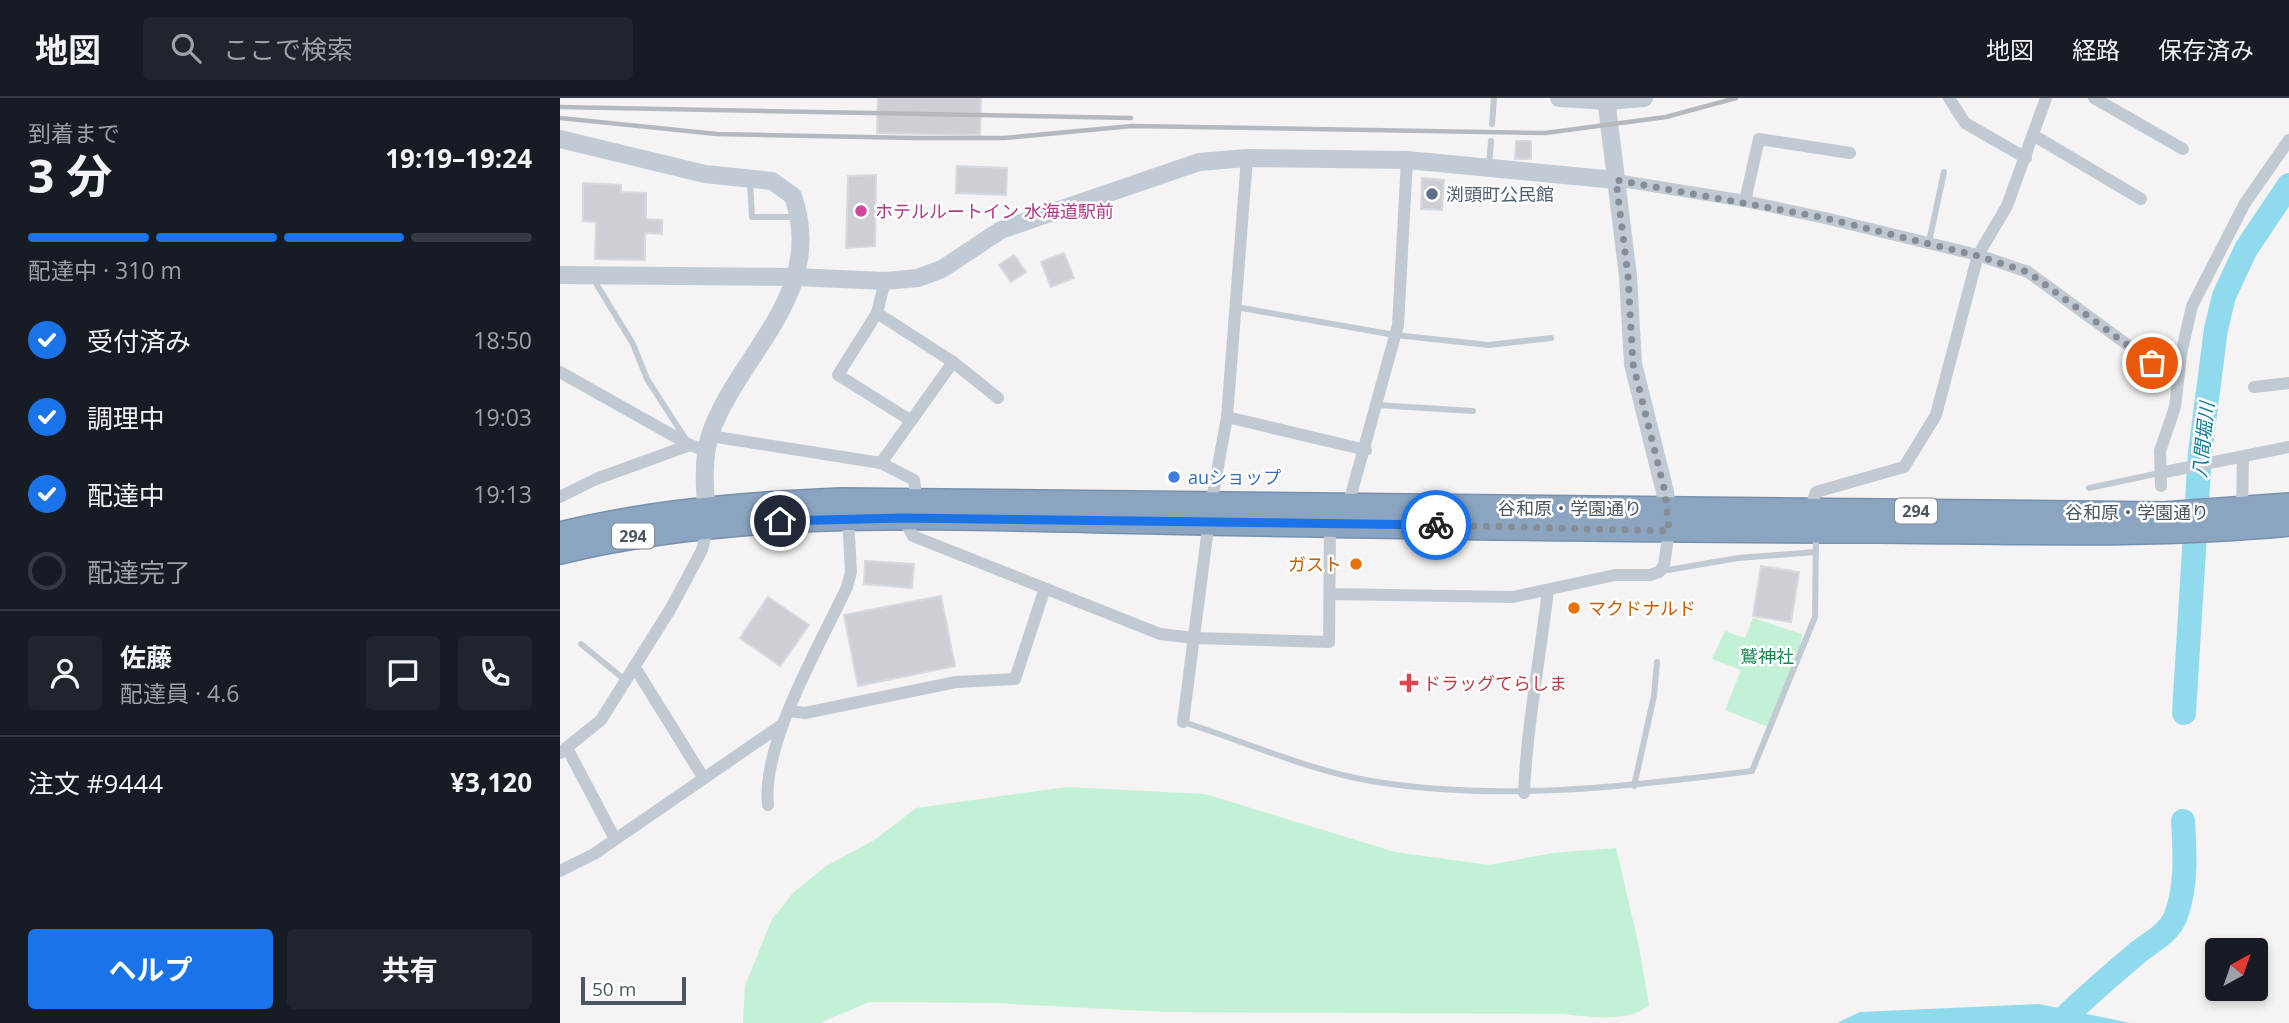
<!DOCTYPE html>
<html lang="ja">
<head>
<meta charset="utf-8">
<style>
	:root { --surface:#171b24; --page:#20242c; --text:#f1f3f6; --muted:#9ea1a6; --line:#363941; --accent:#1a73e8 }
	body { margin:0; font-family:"Open Sans","Noto Sans JP",sans-serif; background:var(--page); color:var(--text); height:100vh; display:flex; flex-direction:column; font-size:26px; white-space:nowrap }
	* { box-sizing:border-box; margin:0 }
	p { font-size:23px; color:var(--muted) }
	.icon { flex:none; width:38px; height:38px; fill:none; stroke:currentColor; stroke-width:2; stroke-linecap:round; stroke-linejoin:round }
	.map { position:relative; flex:1; overflow:hidden }
	.panel { display:flex; flex-direction:column; background:var(--surface); width:560px }
	.panel>* { flex:none }
	.needle { width:46px; rotate:40deg }
	.controls { position:absolute; left:1645px; top:840px; display:grid; gap:14px }
	.controls a { display:grid; place-items:center; width:63px; height:63px; border-radius:7px; background:var(--surface); box-shadow:0 4px 10px #0003; font-size:35px }
	.scale { position:absolute; left:21px; bottom:18px; width:105px; box-sizing:border-box; padding-left:7px; border:4px solid #4a5661; border-top:0; font-size:19px; line-height:24px; white-space:nowrap; color:#4a5661; -webkit-text-stroke:5px #fff; paint-order:stroke }
	.pin { position:absolute; display:grid; place-items:center; width:60px; height:60px; color:#fff; margin:-30px; border:4px solid #fff; border-radius:50%; box-shadow:0 2px 7px #0007 }
	.courier { position:absolute; display:grid; place-items:center; width:70px; height:70px; margin:-35px; border:5px solid #1a73e8; border-radius:50%; background:#fff; color:#222; box-shadow:0 2px 9px #0007 }
	.headline em { font-style:normal; font-weight:700 }
	.headline div { display:flex; flex-direction:column-reverse }
	.headline { display:flex; align-items:center; justify-content:space-between; height:119px; padding:0 28px }
	h1 { font-size:46px; font-weight:700; line-height:52px }
	.bar { display:grid; grid-template-columns:repeat(4,1fr); gap:10px 7px; align-content:center; height:84px; padding:0 28px }
	.bar i { height:9px; border-radius:5px; background:var(--line) }
	.bar .active { background:var(--accent) }
	.bar p { grid-column:span 4 }
	.line { display:flex; align-items:center; gap:18px; padding:0 28px; border-top:2px solid var(--line) }
	.line div { flex:1 }
	.round { display:grid; place-items:center; flex:none; width:74px; height:74px; border-radius:7px; background:var(--page) }
	ol { padding:0 28px; list-style:none }
	li { display:flex; align-items:center; gap:21px; height:77px }
	li p { margin-inline-start:auto }
	li .icon { padding:7px; border-radius:50%; background:var(--accent); color:#fff; stroke-width:4 }
	li:last-child { color:var(--muted) }
	li i { width:38px; height:38px; border:4px solid var(--line); border-radius:50% }
	.cta { display:flex; gap:14px; margin-top:auto; padding:14px 28px }
	.cta a { flex:1; height:80px; border-radius:7px; background:var(--accent); color:#fff; font-size:28px; font-weight:700; line-height:80px; text-align:center }
	.cta a+a { background:var(--page); color:var(--text) }
	header { display:flex; align-items:center; gap:42px; box-sizing:border-box; height:98px; padding:0 35px; background:var(--surface); border-bottom:2px solid var(--line) }
	header strong { font-size:33px }
	nav { display:flex; gap:38px; margin-inline-start:auto; font-size:24px }
	.search { width:490px; height:63px; background:var(--page); display:flex; align-items:center; gap:18px; box-sizing:border-box; padding:0 24px; border-radius:7px; color:var(--muted); font-size:26px }
	main { display:flex; flex:1; min-height:0 }
	.map>svg:first-child { display:block }
	.green { fill:#c3f1d5 }
	.water { fill:#90daee }
	.lines { fill:none; stroke-linecap:round; stroke-linejoin:round }
	.river { stroke:#90daee; stroke-width:24 }
	.building { fill:#cdcfd5; stroke:#d7d9de; stroke-width:2 }
	.highway-casing { stroke:#7690ad; stroke-width:26 }
	.lane { stroke:#c1cad2; stroke-width:6 }
	.street { stroke:#c1cad2; stroke-width:12 }
	.secondary { stroke:#c1cbd6; stroke-width:18 }
	.highway { stroke:#8ba5c1; stroke-width:23 }
	.rail { stroke:#b5b8bd; stroke-width:4.5 }
	.done { stroke:#868d94; stroke-width:7; stroke-dasharray:0 12.6 }
	.route { stroke:#1a73e8; stroke-width:9 }
	.service-dot { fill:#5c6f8a; stroke:#fff; stroke-width:2.5 }
	.hotel-dot { fill:#d1479c; stroke:#fff; stroke-width:2.5 }
	.shop-dot { fill:#3f7fe0; stroke:#fff; stroke-width:2.5 }
	.food-dot { fill:#e8710a; stroke:#fff; stroke-width:2.5 }
	.health-dot { fill:#e0444e; stroke:#fff; stroke-width:2.5 }
	.labels { text-anchor:middle; dominant-baseline:central; stroke-width:5; stroke-linejoin:round; paint-order:stroke }
	.shield { fill:#fff; stroke:#808990; stroke-width:2 }
	.shield-label { font-size:16px; font-weight:bold; fill:#4a5661 }
	.service-label { font-size:18px; fill:#4e5e75; stroke:#fff; text-anchor:start }
	.hotel-label { font-size:18px; fill:#b23c85; stroke:#fff; text-anchor:start }
	.shop-label { font-size:18px; fill:#366cbe; stroke:#fff; text-anchor:start }
	.street-label { font-size:18px; fill:#4a5661; stroke:#fff }
	.food-label { font-size:18px; fill:#c56008; stroke:#fff; text-anchor:end }
	.park-label { font-size:18px; fill:#17864f; stroke:#fff }
	.health-label { font-size:18px; fill:#be3a42; stroke:#fff; text-anchor:start }
	.water-label { font-size:19px; font-style:italic; fill:#0c7c9b; stroke:#fff }
</style>
</head>
<body>
<header>
<strong>地図</strong>
<div class="search"><svg class="icon" aria-label="search" viewBox="0 0 24 24"><circle cx="10" cy="10" r="6"/><path d="M15 15l6 6"/></svg>ここで検索</div>
<nav><a>地図</a><a>経路</a><a>保存済み</a></nav>
</header>
<main>
<section class="panel">
<div class="headline"><div><h1>3 分</h1><p>到着まで</p></div><em>19:19–19:24</em></div>
<div class="bar"><i class="active"></i><i class="active"></i><i class="active"></i><i></i><p>配達中 · 310 m</p></div>
<ol>
<li><svg class="icon" aria-label="check" viewBox="0 0 24 24"><path d="M5 12l5 5 9-10"/></svg>受付済み<p>18:50</p></li>
<li><svg class="icon" aria-label="check" viewBox="0 0 24 24"><path d="M5 12l5 5 9-10"/></svg>調理中<p>19:03</p></li>
<li><svg class="icon" aria-label="check" viewBox="0 0 24 24"><path d="M5 12l5 5 9-10"/></svg>配達中<p>19:13</p></li>
<li><i></i>配達完了</li>
</ol>
<div class="line" style="height:126px"><a class="round"><svg class="icon" aria-label="person" viewBox="0 0 24 24"><circle cx="12" cy="8" r="4"/><path d="M4 21q1-7 8-7t8 7"/></svg></a><div><b>佐藤</b><p>配達員 · 4.6</p></div><a class="round"><svg class="icon" aria-label="chat" viewBox="0 0 24 24"><path d="M4 5h16v11H9l-5 4z"/></svg></a><a class="round"><svg class="icon" aria-label="phone" viewBox="0 0 24 24"><path d="M5 4h4l2 5-3 2q2 4 5 5l2-3 5 2v4C11 20 4 13 5 4z"/></svg></a></div>
<div class="line" style="height:91px"><div>注文 #9444</div><b>¥3,120</b></div>
<div class="cta"><a>ヘルプ</a><a>共有</a></div>
</section>
<div class="map">
<svg width="1729" height="925" viewBox="0 0 1729 925">
	<rect width="100%" height="100%" fill="#f5f3f3"/>
	<g class="green">
		<path d="M1193,520L1242,536L1239,555L1208,629L1165,612L1181,572L1152,561L1165,533L1185,540Z"/>
		<path d="M507,689L645,696L835,754L929,767L992,755L1056,750L1078,844L1089,907C1069,925 1030,919 1003,916L605,914L434,905L309,904L260,925H183L185,888L212,821L234,794L266,768L316,741L356,710Z"/>
	</g>
	<path class="water" d="M1479,906L1570,925H1277L1300,914Z"/>
	<g class="lines">
		<g class="river">
			<path d="M1624,615L1640,355L1656,231L1664,198L1686,151L1729,87"/>
			<path d="M1499,925C1523,901 1550,878 1576,856C1589,845 1607,837 1615,820C1627,790 1625,755 1623,723"/>
		</g>
	</g>
	<g class="building">
		<path d="M318,0H421L420,37L317,35Z"/>
		<path d="M956,43H971V61H955Z"/>
		<path d="M397,68L447,70L446,97L396,95Z"/>
		<path d="M316,77L315,148L286,150L288,78Z"/>
		<path d="M862,80L884,82L882,112L861,111Z"/>
		<path d="M23,85L61,87V94L86,95V121L102,122V136L85,135V162L35,161L36,124L23,123Z"/>
		<path d="M504,155L514,180L491,189L481,164Z"/>
		<path d="M454,157L466,174L451,184L439,167Z"/>
		<path d="M305,463L354,466L352,490L304,486Z"/>
		<path d="M1201,468L1239,474L1231,524L1193,518Z"/>
		<path d="M381,498L395,568L298,588L284,517Z"/>
		<path d="M208,499L249,527L220,568L180,540Z"/>
	</g>
	<g class="lines">
		<g class="highway-casing">
			<g id="highway">
				<path d="M0,436C93,413 185,406 281,402L1604,416L1729,407"/>
				<path d="M0,454C196,407 399,421 598,424C839,429 1079,433 1320,433C1456,434 1593,439 1729,426"/>
			</g>
		</g>
		<g class="lane">
			<path d="M932,26L934,0"/>
			<path d="M929,68L931,43"/>
			<path d="M190,84L192,119H236"/>
			<path d="M1369,144L1384,74"/>
			<path d="M36,179L37,187L73,246L87,281L125,340"/>
			<path d="M676,209L835,237L929,247L991,240"/>
			<path d="M817,307L913,313"/>
			<path d="M1529,390L1600,375"/>
			<path d="M1102,473L1178,460L1256,454"/>
			<path d="M21,546L65,582"/>
			<path d="M623,624C684,643 747,672 811,683C938,704 1065,689 1192,673L1255,519L1256,439"/>
			<path d="M1074,688L1094,598L1097,564"/>
		</g>
		<g class="street">
			<path d="M1389,0L1405,25L1466,60"/>
			<path d="M1534,0L1623,51"/>
			<path d="M1473,37L1581,101"/>
			<path d="M1056,82L1185,103L1265,120L1418,157L1468,174L1617,283"/>
			<path d="M1185,103L1199,41L1290,55"/>
			<path d="M325,183L317,215L278,277L350,322"/>
			<path d="M317,215L393,264L438,300"/>
			<path d="M0,274L130,347L147,353"/>
			<path d="M1694,289L1729,285"/>
			<path d="M667,319L806,352"/>
			<path d="M150,338L321,365L354,382L357,405"/>
			<path d="M321,365L393,264"/>
			<path d="M1600,375L1729,349"/>
			<path d="M1601,388L1600,353L1615,309L1621,256L1632,208L1685,105L1729,42"/>
			<path d="M0,399L36,381L130,347"/>
			<path d="M788,408L838,227L847,62"/>
			<path d="M1250,412L1256,394L1344,369L1376,317L1418,157L1447,108L1486,0"/>
			<path d="M1682,413L1683,359"/>
			<path d="M343,420L353,438L600,536L634,540L769,544L770,425"/>
			<path d="M770,496L953,499L1055,477H1090L1099,474L1104,467L1109,433"/>
			<path d="M74,568L143,679"/>
			<path d="M230,613L245,615L396,584L455,581L484,493"/>
			<path d="M623,624L651,407L667,319L687,60"/>
			<path d="M7,650L55,741"/>
			<path d="M0,655L41,622L111,510L142,452L148,428"/>
			<path d="M964,695C967,627 980,560 988,492"/>
			<path d="M208,707C201,646 261,545 287,489L291,474L288,421"/>
			<path d="M0,773L34,756L223,626"/>
		</g>
		<g class="secondary">
			<path d="M999,0L1047,3L1084,0"/>
			<path d="M1046,0L1068,178L1073,266L1105,394L1108,422"/>
			<path d="M0,41L145,76L212,83L233,98C267,197 178,255 150,337C142,363 145,394 147,421"/>
			<path d="M0,177L235,179L325,183L358,180L382,171L441,132L639,64L687,60L847,62L1056,82"/>
		</g>
		<use href="#highway" class="highway"/>
		<g class="rail">
			<path d="M0,9L571,20"/>
			<path d="M0,20L157,36L355,40H444L572,28L985,35L1106,19L1176,0"/>
		</g>
	</g>
	<g class="lines">
		<path class="done" d="M876,427L1109,433L1105,394L1073,266L1068,178L1056,82L1265,120L1418,158L1468,174L1592,265"/>
		<path class="route" d="M220,423L343,420L876,427"/>
	</g>
	<circle class="service-dot" cx="872" cy="96" r="7"/>
	<circle class="hotel-dot" cx="301" cy="113" r="7"/>
	<circle class="shop-dot" cx="614" cy="379" r="7"/>
	<g class="food-dot">
		<circle cx="796" cy="466" r="7"/>
		<circle cx="1014" cy="510" r="7"/>
	</g>
	<path class="health-dot" d="M845.5 574.5h7v7h7v7h-7v7h-7v-7h-7v-7h7z"/>
	<g class="labels">
		<g class="shield">
			<rect x="1335" y="400.5" width="42" height="25" rx="5"/>
			<rect x="52" y="425.5" width="42" height="25" rx="5"/>
		</g>
		<g class="shield-label">
			<text x="1356" y="413">294</text>
			<text x="73" y="438">294</text>
		</g>
		<g class="service-label">
			<text x="886" y="96">渕頭町公民館</text>
		</g>
		<g class="hotel-label">
			<text x="315" y="113">ホテルルートイン 水海道駅前</text>
		</g>
		<g class="shop-label">
			<text x="628" y="379">auショップ</text>
		</g>
		<g class="street-label">
			<text x="1010" y="410">谷和原・学園通り</text>
			<text x="1577" y="414">谷和原・学園通り</text>
		</g>
		<g class="food-label">
			<text x="782" y="466">ガスト</text>
			<text x="1028" y="510" text-anchor="start">マクドナルド</text>
		</g>
		<g class="park-label">
			<text x="1207" y="558">鷲神社</text>
		</g>
		<g class="health-label">
			<text x="863" y="585">ドラッグてらしま</text>
		</g>
		<g class="water-label">
			<text transform="translate(1643 342) rotate(-84)">八間堀川</text>
		</g>
	</g>
</svg>
<div class="controls">
<a><svg class="needle" viewBox="-14 -14 28 28"><path d="M0-13l5 13h-10z" fill="#e53935"/><path d="M0 13l5-13h-10z" fill="#9ea1a6"/></svg></a>
</div>
<div class="scale">50 m</div>
<div class="pin" style="left:1592px;top:265px;background:#ea580c"><svg class="icon" aria-label="bag" viewBox="0 0 24 24"><path d="M5 8h14l-1 12H6zM9 8a3 3 0 0 1 6 0"/></svg></div>
<div class="pin" style="left:220px;top:423px;background:#1f2937"><svg class="icon" aria-label="home" viewBox="0 0 24 24"><path d="M3 11l9-7 9 7M6 9v11h12V9"/></svg></div>
<div class="courier" style="left:876px;top:427px"><svg class="icon" aria-label="bike" viewBox="0 0 24 24"><circle cx="6" cy="16" r="4"/><circle cx="18" cy="16" r="4"/><path d="M6 16l4-8h5l3 8M10 8l3 8H6M13 5h3"/></svg></div>
</div>
</main>
</body>
</html>
